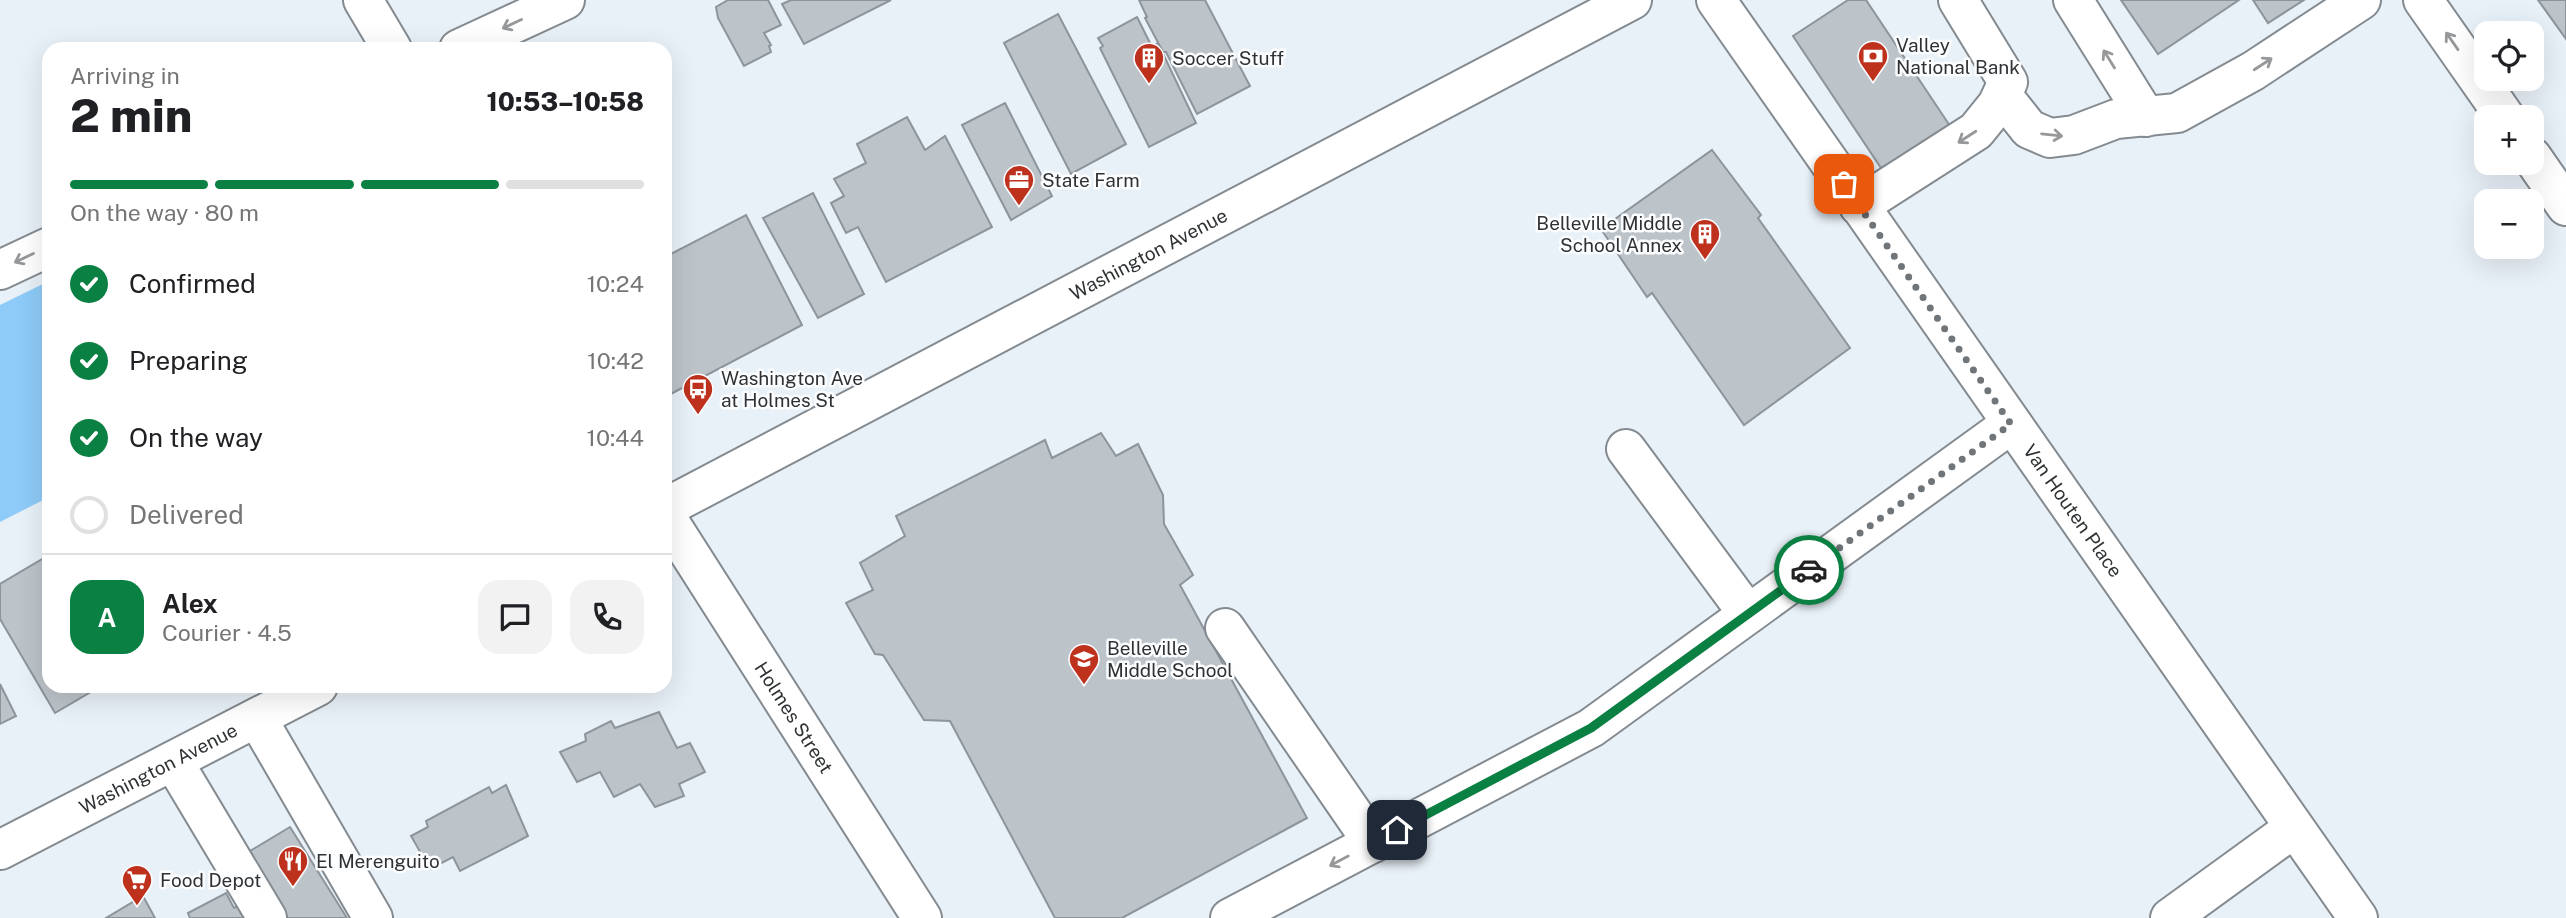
<!DOCTYPE html>
<html lang="en">
<head>
<meta charset="utf-8">
<style>
	:root { --surface:#fff; --page:#f2f2f2; --text:#202124; --muted:#757577; --line:#e0e0e0; --accent:#0b8043 }
	body { margin:0; font-family:"Public Sans",sans-serif; background:var(--page); color:var(--text); height:100vh; display:flex; flex-direction:column; font-size:26px; white-space:nowrap }
	* { box-sizing:border-box; margin:0 }
	p { font-size:23px; color:var(--muted) }
	.icon { flex:none; width:38px; height:38px; fill:none; stroke:currentColor; stroke-width:2; stroke-linecap:round; stroke-linejoin:round }
	.map { position:relative; flex:1; overflow:hidden }
	.side { position:absolute; left:42px; top:42px; width:630px; height:651px; display:flex; flex-direction:column; background:var(--surface); border-radius:21px; box-shadow:0 7px 28px #0002 }
	.side>* { flex:none }
	.buttons { position:absolute; left:2474px; top:21px; display:grid; gap:14px }
	.buttons a { display:grid; place-items:center; width:70px; height:70px; border-radius:14px; background:var(--surface); box-shadow:0 7px 28px #0002; font-size:35px }
	.pin { position:absolute; display:grid; place-items:center; width:60px; height:60px; color:#fff; margin:-30px; border-radius:14px; box-shadow:0 4px 10px #0006 }
	.courier { position:absolute; display:grid; place-items:center; width:70px; height:70px; margin:-35px; border:5px solid #0b8043; border-radius:50%; background:#fff; color:#222; box-shadow:0 2px 9px #0007 }
	.headline em { font-style:normal; font-weight:800 }
	.headline div { display:flex; flex-direction:column-reverse }
	.headline { display:flex; align-items:center; justify-content:space-between; height:119px; padding:0 28px }
	h1 { font-size:46px; font-weight:800; line-height:52px }
	.bar { display:grid; grid-template-columns:repeat(4,1fr); gap:10px 7px; align-content:center; height:84px; padding:0 28px }
	.bar i { height:9px; border-radius:5px; background:var(--line) }
	.bar .selected { background:var(--accent) }
	.bar p { grid-column:span 4 }
	.line { display:flex; align-items:center; gap:18px; padding:0 28px; border-top:2px solid var(--line) }
	.line div { flex:1 }
	.round { display:grid; place-items:center; flex:none; width:74px; height:74px; border-radius:21px; background:var(--page) }
	ol { padding:0 28px; list-style:none }
	li { display:flex; align-items:center; gap:21px; height:77px }
	li p { margin-inline-start:auto }
	li .icon { padding:7px; border-radius:50%; background:var(--accent); color:#fff; stroke-width:4 }
	li:last-child { color:var(--muted) }
	li i { width:38px; height:38px; border:4px solid var(--line); border-radius:50% }
	.map>svg:first-child { display:block }
	.green { fill:#8ecbf8 }
	.building { fill:#bcc3c9; stroke:#8d949a; stroke-width:2 }
	.lines { fill:none; stroke-linecap:round; stroke-linejoin:round }
	.minor-casing { stroke:#838a90; stroke-width:42 }
	.major-casing { stroke:#838a90; stroke-width:42 }
	.minor { stroke:#fff; stroke-width:38 }
	.major { stroke:#fff; stroke-width:38 }
	.oneway { stroke:#97989a }
	.done { stroke:#707579; stroke-width:7; stroke-dasharray:0 12.6 }
	.route { stroke:#0b8043; stroke-width:9 }
	.labels { text-anchor:middle; dominant-baseline:central; stroke-width:5; stroke-linejoin:round; paint-order:stroke }
	.poi-label { font-size:19px; fill:#2f3234; stroke:#fcfdff; text-anchor:start }
	.street-label { font-size:19px; fill:#2f3234; stroke:#fcfdff }
</style>
</head>
<body>
<div class="map">
<svg width="2566" height="918" viewBox="0 0 2566 918">
	<rect width="100%" height="100%" fill="#e9f1f8"/>
	<path class="green" d="M49,281V497L0,522V305Z"/>
	<g class="building">
		<path d="M728,0H768L781,25L764,33L771,45L769,46L771,52L744,66L718,18L716,7Z"/>
		<path d="M791,0H891L804,44L782,4Z"/>
		<path d="M1139,0H1205L1250,86L1197,114L1166,52H1163L1145,18L1147,17Z"/>
		<path d="M1848,0H1866L1952,129L1885,174L1793,36Z"/>
		<path d="M2121,0H2239L2158,54Z"/>
		<path d="M2253,0H2304L2268,23Z"/>
		<path d="M2538,0H2566V39Z"/>
		<path d="M1058,14L1126,144L1071,174L1004,43Z"/>
		<path d="M1137,17L1152,47L1158,43L1196,123L1149,147L1100,48L1103,46L1098,38Z"/>
		<path d="M1005,103L1052,196L1011,220L962,125Z"/>
		<path d="M907,117L925,150L945,136L992,227L886,282L858,227L846,233L831,203L844,196L834,179L866,163L857,144Z"/>
		<path d="M1712,150L1761,215L1758,218L1850,348L1744,425L1652,293L1647,297L1601,229Z"/>
		<path d="M813,193L864,294L818,318L763,218Z"/>
		<path d="M746,215L802,325L665,397V257Z"/>
		<path d="M1101,433L1116,456L1138,444L1163,495L1164,524L1193,575L1180,585L1307,818L1122,918H1055L950,721L924,720L883,655L875,654L846,603L873,590L860,563L905,536L896,516L1045,440L1052,458Z"/>
		<path d="M49,555V686H101L55,713L0,619V584Z"/>
		<path d="M0,684L16,716L0,724Z"/>
		<path d="M659,712L677,748L690,743L705,772L679,784L684,796L655,807L640,784L614,797L600,772L577,782L560,752L586,741L585,734L611,721L615,728Z"/>
		<path d="M506,785L528,836L460,871L453,857L430,869L411,836L428,827L426,821L489,787L492,793Z"/>
		<path d="M290,827L347,918H278L240,857Z"/>
		<path d="M226,893L234,908L246,902L254,918H190L188,913Z"/>
		<path d="M143,896L155,918H106Z"/>
	</g>
	<g class="lines">
		<g class="minor-casing">
			<g id="minor">
				<path d="M363,0L392,49"/>
				<path id="s1" d="M1716,0L2358,918"/>
				<path d="M2073,0L2146,117"/>
				<path d="M2423,0L2505,117"/>
				<path d="M459,49L565,0"/>
				<path d="M2002,95L2029,129L2050,138L2074,135L2116,119L2177,113L2253,71L2361,0"/>
				<path d="M2532,157L2566,206"/>
				<path d="M1859,206L1976,131L1997,105L2008,82L1958,0"/>
				<path d="M0,270L49,247"/>
				<path d="M1626,449L1748,614"/>
				<path id="s2" d="M665,515L922,918"/>
				<path d="M1225,628L1373,843"/>
				<path d="M257,718L373,918"/>
				<path d="M173,761L267,918"/>
				<path d="M1230,918L1591,728L2011,424"/>
				<path d="M2170,918L2294,828"/>
			</g>
		</g>
		<g class="major-casing">
			<g id="major">
				<path id="s3" d="M665,508L1632,0"/>
				<path id="s4" d="M0,850L318,686"/>
			</g>
		</g>
		<use href="#minor" class="minor"/>
		<use href="#major" class="major"/>
	</g>
	<defs><path id="oneway-shaft" d="M-6 0H5M1.5-3L5.5 0L1.5 3" fill="none" stroke-width="1.6" stroke-linecap="round" stroke-linejoin="round" transform="scale(1.75)"/></defs>
	<g class="oneway">
		<use href="#oneway-shaft" transform="translate(512 24) rotate(155)"/>
		<use href="#oneway-shaft" transform="translate(2452 41) rotate(-125)"/>
		<use href="#oneway-shaft" transform="translate(2109 59) rotate(-122)"/>
		<use href="#oneway-shaft" transform="translate(2263 64) rotate(-33)"/>
		<use href="#oneway-shaft" transform="translate(2052 135) rotate(6)"/>
		<use href="#oneway-shaft" transform="translate(1967 137) rotate(147)"/>
		<use href="#oneway-shaft" transform="translate(24 258) rotate(154)"/>
		<use href="#oneway-shaft" transform="translate(1339 861) rotate(152)"/>
	</g>
	<g class="lines">
		<path class="done" d="M1809,570L2011,424L1844,184"/>
		<path class="route" d="M1397,830L1591,728L1809,570"/>
	</g>
	<defs>
		<g id="bank-pin" transform="scale(1.575)"><path d="M0 17L-7.5 6A9.5 9.5 0 1 1 7.5 6Z" fill="#bd311d" stroke="#fcfdff"/><path d="M-6-4H6V4H-6ZM0-2.3a2.3 2.3 0 1 0 0 4.6a2.3 2.3 0 1 0 0-4.6Z" fill="#fff"/></g>
		<g id="building-pin" transform="scale(1.575)"><path d="M0 17L-7.5 6A9.5 9.5 0 1 1 7.5 6Z" fill="#bd311d" stroke="#fcfdff"/><path d="M-4-6H4V6H1V3H-1V6H-4ZM-2.5-4.3h1.7v1.8h-1.7ZM.8-4.3h1.7v1.8H.8ZM-2.5-1h1.7V.8h-1.7ZM.8-1h1.7V.8H.8Z" fill="#fff"/></g>
		<g id="office-pin" transform="scale(1.575)"><path d="M0 17L-7.5 6A9.5 9.5 0 1 1 7.5 6Z" fill="#bd311d" stroke="#fcfdff"/><path d="M-6-3h4V-5.5h4V-3h4V5H-6ZM-1-4.5V-3h2v-1.5ZM-6 0V1H6V0Z" fill="#fff"/></g>
		<g id="bus-pin" transform="scale(1.575)"><path d="M0 17L-7.5 6A9.5 9.5 0 1 1 7.5 6Z" fill="#bd311d" stroke="#fcfdff"/><path d="M-5-6H5V4H4V6H2V4H-2V6H-4V4H-5ZM-3.5-4V0h7V-4ZM-3.5 1.2v1.5H-2V1.2ZM2 1.2v1.5H3.5V1.2Z" fill="#fff"/></g>
		<g id="school-pin" transform="scale(1.575)"><path d="M0 17L-7.5 6A9.5 9.5 0 1 1 7.5 6Z" fill="#bd311d" stroke="#fcfdff"/><path d="M0-5L7-2L0 1L-7-2ZM-4 1L0 2.5L4 1V4Q0 6-4 4Z" fill="#fff"/></g>
		<g id="restaurant-pin" transform="scale(1.575)"><path d="M0 17L-7.5 6A9.5 9.5 0 1 1 7.5 6Z" fill="#bd311d" stroke="#fcfdff"/><path d="M-5-6h1v4h1v-4h1v4h1v-4h1v5L-1.5 .5V6h-2V.5L-5-1ZM5-6V6H3V1.5H1.5Q1.5-4 5-6Z" fill="#fff"/></g>
		<g id="supermarket-pin" transform="scale(1.575)"><path d="M0 17L-7.5 6A9.5 9.5 0 1 1 7.5 6Z" fill="#bd311d" stroke="#fcfdff"/><path d="M-6-5.5h2.5l.6 2H6L4.5 2H-2.5L-4.4-4H-6ZM-1.5 3.2a1.3 1.3 0 1 0 .1 0ZM3 3.2a1.3 1.3 0 1 0 .1 0Z" fill="#fff"/></g>
	</defs>
	<g fill-rule="evenodd">
		<use href="#bank-pin" x="1873" y="56"/>
		<use href="#building-pin" x="1149" y="58"/>
		<use href="#office-pin" x="1019" y="180"/>
		<use href="#building-pin" x="1705" y="234"/>
		<use href="#bus-pin" x="698" y="389"/>
		<use href="#school-pin" x="1084" y="659"/>
		<use href="#restaurant-pin" x="293" y="861"/>
		<use href="#supermarket-pin" x="137" y="880"/>
	</g>
	<g class="labels">
		<g class="poi-label">
			<text x="1896" y="45">Valley<tspan x="1896" dy="22">National Bank</tspan></text>
			<text x="1172" y="58">Soccer Stuff</text>
			<text x="1042" y="180">State Farm</text>
			<text x="1682" y="223" text-anchor="end">Belleville Middle<tspan x="1682" dy="22">School Annex</tspan></text>
			<text x="721" y="378">Washington Ave<tspan x="721" dy="22">at Holmes St</tspan></text>
			<text x="1107" y="648">Belleville<tspan x="1107" dy="22">Middle School</tspan></text>
			<text x="316" y="861">El Merenguito</text>
			<text x="160" y="880">Food Depot</text>
		</g>
		<g class="street-label">
			<text stroke="none"><textPath href="#s3" startOffset="546">Washington Avenue</textPath></text>
			<text stroke="none"><textPath href="#s1" startOffset="623">Van Houten Place</textPath></text>
			<text stroke="none"><textPath href="#s2" startOffset="240">Holmes Street</textPath></text>
			<text stroke="none"><textPath href="#s4" startOffset="178">Washington Avenue</textPath></text>
		</g>
	</g>
</svg>
<div class="buttons">
<a><svg class="icon" aria-label="locate" viewBox="0 0 24 24"><circle cx="12" cy="12" r="6"/><path d="M12 2v4M12 18v4M2 12h4M18 12h4"/></svg></a>
<a>+</a>
<a>−</a>
</div>
<div class="pin" style="left:1844px;top:184px;background:#ea580c"><svg class="icon" aria-label="bag" viewBox="0 0 24 24"><path d="M5 8h14l-1 12H6zM9 8a3 3 0 0 1 6 0"/></svg></div>
<div class="pin" style="left:1397px;top:830px;background:#1f2937"><svg class="icon" aria-label="home" viewBox="0 0 24 24"><path d="M3 11l9-7 9 7M6 9v11h12V9"/></svg></div>
<div class="courier" style="left:1809px;top:570px"><svg class="icon" aria-label="car" viewBox="0 0 24 24"><path d="M5 17H2v-5l4-1 3-4h7l3 4 3 1v5h-3M9 17h6M6 11h13"/><circle cx="7" cy="17" r="2"/><circle cx="17" cy="17" r="2"/></svg></div>
<section class="side">
<div class="headline"><div><h1>2 min</h1><p>Arriving in</p></div><em>10:53–10:58</em></div>
<div class="bar"><i class="selected"></i><i class="selected"></i><i class="selected"></i><i></i><p>On the way · 80 m</p></div>
<ol>
<li><svg class="icon" aria-label="check" viewBox="0 0 24 24"><path d="M5 12l5 5 9-10"/></svg>Confirmed<p>10:24</p></li>
<li><svg class="icon" aria-label="check" viewBox="0 0 24 24"><path d="M5 12l5 5 9-10"/></svg>Preparing<p>10:42</p></li>
<li><svg class="icon" aria-label="check" viewBox="0 0 24 24"><path d="M5 12l5 5 9-10"/></svg>On the way<p>10:44</p></li>
<li><i></i>Delivered</li>
</ol>
<div class="line" style="height:126px"><b class="round" style="background:var(--accent);color:#fff">A</b><div><b>Alex</b><p>Courier · 4.5</p></div><a class="round"><svg class="icon" aria-label="chat" viewBox="0 0 24 24"><path d="M4 5h16v11H9l-5 4z"/></svg></a><a class="round"><svg class="icon" aria-label="phone" viewBox="0 0 24 24"><path d="M5 4h4l2 5-3 2q2 4 5 5l2-3 5 2v4C11 20 4 13 5 4z"/></svg></a></div>
</section>
</div>
</body>
</html>
